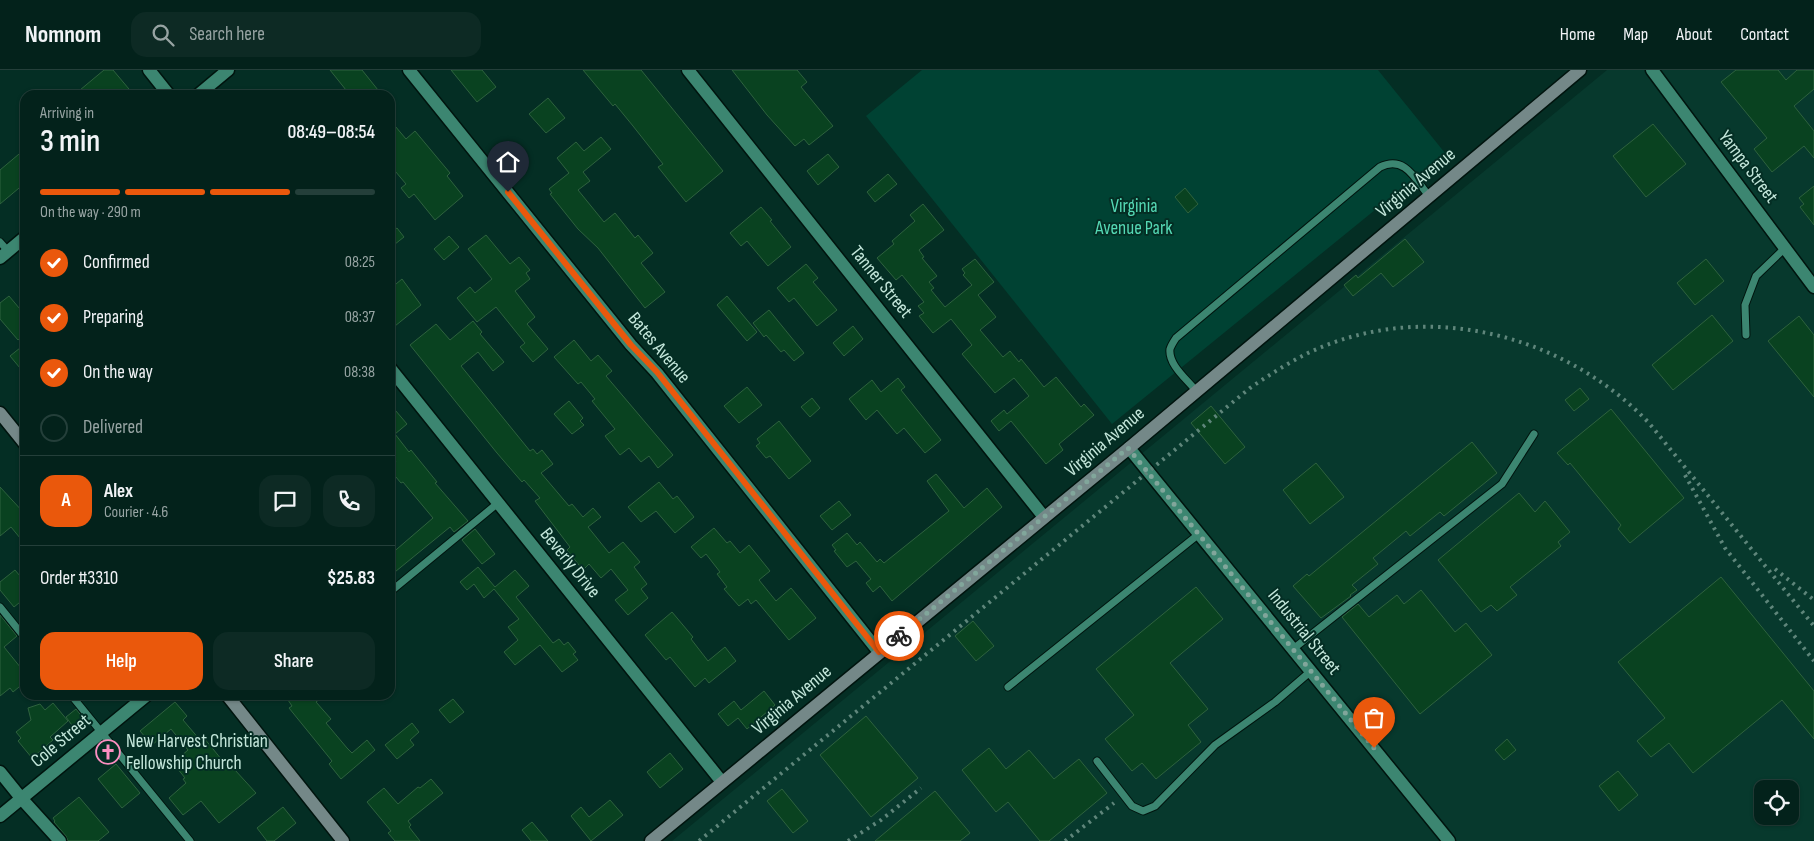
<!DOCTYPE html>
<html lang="en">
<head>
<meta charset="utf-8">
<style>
	:root { --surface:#03221b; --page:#0d2a24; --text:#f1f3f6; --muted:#97a4a3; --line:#243f3a; --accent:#ea580c }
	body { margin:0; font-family:"Sofia Sans Condensed",sans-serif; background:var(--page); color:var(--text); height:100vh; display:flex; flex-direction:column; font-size:19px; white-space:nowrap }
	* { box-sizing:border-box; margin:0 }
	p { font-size:16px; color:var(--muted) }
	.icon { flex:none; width:28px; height:28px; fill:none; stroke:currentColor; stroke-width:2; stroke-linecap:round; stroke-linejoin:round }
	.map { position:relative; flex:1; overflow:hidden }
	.drawer { position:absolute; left:20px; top:20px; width:375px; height:610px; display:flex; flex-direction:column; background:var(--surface); border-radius:15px; box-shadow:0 1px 4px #0004,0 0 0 1px var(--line) }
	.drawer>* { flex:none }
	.tools { position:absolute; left:1754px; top:710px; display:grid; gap:10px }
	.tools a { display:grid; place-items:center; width:45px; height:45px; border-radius:10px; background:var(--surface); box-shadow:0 1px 4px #0004,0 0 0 1px var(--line); font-size:25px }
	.pin { position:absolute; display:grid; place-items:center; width:42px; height:42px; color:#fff; margin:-51px -21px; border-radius:50% 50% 50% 0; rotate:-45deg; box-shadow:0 0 5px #0007 }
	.pin .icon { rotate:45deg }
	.courier { position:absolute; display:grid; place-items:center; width:50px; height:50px; margin:-25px; border:4px solid #ea580c; border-radius:50%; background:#fff; color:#222; box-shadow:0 1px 6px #0007 }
	.headline em { font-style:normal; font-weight:600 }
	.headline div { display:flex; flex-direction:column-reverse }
	.headline { display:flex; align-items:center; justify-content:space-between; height:85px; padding:0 20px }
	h1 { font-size:32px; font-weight:600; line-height:38px }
	.bar { display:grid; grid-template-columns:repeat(4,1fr); gap:8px 5px; align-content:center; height:60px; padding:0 20px }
	.bar i { height:6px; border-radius:4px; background:var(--line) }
	.bar .on { background:var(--accent) }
	.bar p { grid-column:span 4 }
	.line { display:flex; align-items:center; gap:12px; padding:0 20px; border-top:1px solid var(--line) }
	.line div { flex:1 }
	.round { display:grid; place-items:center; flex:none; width:52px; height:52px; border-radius:15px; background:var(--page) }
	ol { padding:0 20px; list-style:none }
	li { display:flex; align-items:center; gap:15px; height:55px }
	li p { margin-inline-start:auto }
	li .icon { padding:5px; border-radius:50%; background:var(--accent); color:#fff; stroke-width:4 }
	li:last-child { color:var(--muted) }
	li i { width:28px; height:28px; border:2px solid var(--line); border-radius:50% }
	.button { display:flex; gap:10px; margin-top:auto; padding:10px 20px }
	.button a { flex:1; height:58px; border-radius:15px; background:var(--accent); color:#fff; font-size:20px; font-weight:600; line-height:58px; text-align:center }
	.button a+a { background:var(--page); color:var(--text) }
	header { display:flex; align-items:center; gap:30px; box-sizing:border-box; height:70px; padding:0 25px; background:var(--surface); border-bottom:1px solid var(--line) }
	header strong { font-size:24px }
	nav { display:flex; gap:28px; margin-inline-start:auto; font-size:18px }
	.search { width:350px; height:45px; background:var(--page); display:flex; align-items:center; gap:12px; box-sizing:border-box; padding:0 18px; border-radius:15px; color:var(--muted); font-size:19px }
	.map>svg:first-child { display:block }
	.built { fill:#07392d; fill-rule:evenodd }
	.green { fill:#004233 }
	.building { fill:#094220; stroke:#2e623e }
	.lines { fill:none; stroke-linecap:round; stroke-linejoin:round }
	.lane-casing { stroke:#00140e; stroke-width:9 }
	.street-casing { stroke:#00140e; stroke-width:15 }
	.secondary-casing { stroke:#00140e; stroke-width:15 }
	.lane { stroke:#3c8671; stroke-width:7 }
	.street { stroke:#3c8671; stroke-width:12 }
	.secondary { stroke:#748888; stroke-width:12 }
	.rail { stroke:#5f867b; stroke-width:4; stroke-dasharray:2.5 5; stroke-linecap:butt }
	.done { stroke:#81a69b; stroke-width:5; stroke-dasharray:0 9 }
	.route { stroke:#ea580c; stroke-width:6 }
	.labels { text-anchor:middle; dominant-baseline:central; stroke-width:4; stroke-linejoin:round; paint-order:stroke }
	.street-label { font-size:19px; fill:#c4e7db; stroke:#042e24 }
	.park-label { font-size:19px; fill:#55d9b5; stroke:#042e24 }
	.poi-label { font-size:19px; fill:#c4e7db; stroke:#042e24; text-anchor:start }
</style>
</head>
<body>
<header>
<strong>Nomnom</strong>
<div class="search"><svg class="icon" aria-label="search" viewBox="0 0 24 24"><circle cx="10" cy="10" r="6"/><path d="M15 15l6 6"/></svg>Search here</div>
<nav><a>Home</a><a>Map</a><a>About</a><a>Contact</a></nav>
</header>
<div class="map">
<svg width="1814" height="771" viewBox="0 0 1814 771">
	<rect width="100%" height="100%" fill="#042e24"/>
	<path class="built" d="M1607,0H1814V771H672ZM1762,719H1790V746H1762Z"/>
	<path class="green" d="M922,0H1378L1445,83L1112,354L866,46Z"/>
	<g class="building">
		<path d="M104,0H113L134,25H74Z"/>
		<path d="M330,0H362L382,25H350Z"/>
		<path d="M451,0H482L496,17L477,32Z"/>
		<path d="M583,0H641L723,101L686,132L658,97L663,94L633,56L615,34L613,36Z"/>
		<path d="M732,0H797L807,12L801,17L833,56L809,75L804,69L795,76L767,45Z"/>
		<path d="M1736,0H1778L1786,10L1797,0H1814V19L1794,36L1814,61V88L1804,76L1772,102L1754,79L1767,68L1721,12Z"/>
		<path d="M548,28L565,48L546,63L529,44Z"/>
		<path d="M390,50L406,69L415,61L450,103L447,106L463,126L435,150L414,124L409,128L401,118L406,114L390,95Z"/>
		<path d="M1653,54L1686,94L1646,127L1613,86Z"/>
		<path d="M601,67L611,79L583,102L590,111L578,120L604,152L615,143L635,168L638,165L653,183L641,193L665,222L645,238L598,178L578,159L550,124L552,123L549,119L569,103L557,88L576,72L584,81Z"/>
		<path d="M25,79V113L0,134V100Z"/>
		<path d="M828,84L839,97L818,115L807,101Z"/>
		<path d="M888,104L897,114L875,132L867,122Z"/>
		<path d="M1814,116V155L1800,137L1804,134L1799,128Z"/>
		<path d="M1185,118L1198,134L1188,143L1175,127Z"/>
		<path d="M923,134L944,160L919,180L924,187L922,188L937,206L929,212L934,218L931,220L945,237L972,215L963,205L965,203L962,199L975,189L994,212L978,225L996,247L980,260L1003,287L1010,281L1019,292L1021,289L1044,317L1056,307L1081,337L1084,334L1094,345L1059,374L1063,380L1046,394L1011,351L999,361L991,351L1004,340L1007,344L1029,326L1014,308L995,323L962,284L972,275L951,249L933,263L919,246L924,243L918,236L924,232L902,205L896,210L877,188L894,174L892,171L915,151L910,145Z"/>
		<path d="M761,137L772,150L770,151L791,177L768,196L747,171L741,176L730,163Z"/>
		<path d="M397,158L404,167L390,178V163Z"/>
		<path d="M486,165L510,194L519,187L530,200L526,203L530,209L515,221L535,247L527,254L548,279L533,292L520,277L525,273L496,237L477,252L457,228L470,217L475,223L492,209L468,179Z"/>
		<path d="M449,166L459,177L444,190L434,179Z"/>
		<path d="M1405,169L1424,192L1393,217L1381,203L1353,226L1344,215L1356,205L1358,208Z"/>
		<path d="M1706,189L1724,211L1695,235L1677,213Z"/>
		<path d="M806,194L818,208L813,212L837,240L817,256L794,228L789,232L777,218Z"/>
		<path d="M402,209L421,235L395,256L390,250V219Z"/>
		<path d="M9,226L25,245V264L18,270L0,249V233Z"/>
		<path d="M727,226L757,262L747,271L717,235Z"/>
		<path d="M769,240L804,283L794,291L784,280L781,282L766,265L764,267L753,253Z"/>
		<path d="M1712,245L1733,271L1673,320L1652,295Z"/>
		<path d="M1799,246L1814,265V327L1768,271Z"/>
		<path d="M473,251L482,262L480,264L504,292L493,301L478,282L461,296L530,381L533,379L537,384L542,380L553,394L541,403L569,436L572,434L583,447L593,438L601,447L588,457L609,483L623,472L640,492L634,497L647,514L641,519L648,528L628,545L615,530L628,520L611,499L601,508L589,494L583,500L567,480L570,477L535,431L540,428L524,410L522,412L497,383L410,275L436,254L450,270Z"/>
		<path d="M853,256L863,269L844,286L833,273Z"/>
		<path d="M574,270L591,291L598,285L612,301L606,306L673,385L658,398L649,386L641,392L629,378L620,385L605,366L615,359L592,331L595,329L581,312L578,314L554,287Z"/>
		<path d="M25,274V304L10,286Z"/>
		<path d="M898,308L905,317L901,320L941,370L925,383L904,358L897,364L877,340L866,350L849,329L872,310L881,322Z"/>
		<path d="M747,317L762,335L739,353L724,336Z"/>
		<path d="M1580,318L1589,329L1574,341L1565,330Z"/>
		<path d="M812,328L820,338L810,347L801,337Z"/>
		<path d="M569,331L583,348L580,351L584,355L572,364L554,344Z"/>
		<path d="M390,334L407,354L395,364L409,382L411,380L437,412L435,413L468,451L454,462L450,457L390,506V485L433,448L403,412L401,413L390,400V397L396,392L390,384Z"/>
		<path d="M1211,336L1245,377L1225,394L1191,353Z"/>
		<path d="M1611,339L1684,428L1630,473L1618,459L1621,455L1570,393L1568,395L1557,383Z"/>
		<path d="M779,351L811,391L789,409L770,386L766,388L756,376L760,373L757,369Z"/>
		<path d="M1472,372L1497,403L1444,446L1440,442L1410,466L1406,461L1373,488L1378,494L1352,515L1357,520L1350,525L1351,526L1321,548L1293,516L1307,504L1309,506Z"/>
		<path d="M1316,393L1344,427L1310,454L1283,420Z"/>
		<path d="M936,404L964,438L987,418L1002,437L892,531L880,516L873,522L866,513L871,509L856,491L847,497L834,481L836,480L832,475L847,463L857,475L860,472L877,492L880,489L884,493L949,441L927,411Z"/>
		<path d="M659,412L673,429L677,426L694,447L675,463L656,441L641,452L628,437Z"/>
		<path d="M0,417L25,444V474L11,457L0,466Z"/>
		<path d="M1519,423L1535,442L1545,431L1570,462L1558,472L1561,476L1510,517L1517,525L1497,541L1491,535L1481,542L1438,490Z"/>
		<path d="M839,431L851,445L832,460L820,446Z"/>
		<path d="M714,458L727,473L730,471L740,483L749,475L770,501L759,510L776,531L791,518L816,548L789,570L756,530L751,534L748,529L739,536L724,519L727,517L717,504L720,502L706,484L701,488L691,477Z"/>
		<path d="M475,459L495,484L482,494L462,470Z"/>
		<path d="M478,497L495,517L515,500L529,516L516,527L553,573L559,569L564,575L568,572L576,582L573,584L578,590L562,602L540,575L515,595L504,582L518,570L508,557L519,549L494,519L484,528L474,514L467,520L460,512Z"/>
		<path d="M15,500L25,512V528L14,537L0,520V512Z"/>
		<path d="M1721,507L1814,621V669L1782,630L1693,703L1669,673L1651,687L1637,671L1665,648L1618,592Z"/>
		<path d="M1196,517L1223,549L1170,593L1208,639L1188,655L1201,672L1156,709L1142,693L1132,701L1105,669L1134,645L1096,599Z"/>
		<path d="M1421,520L1455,562L1466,553L1492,585L1420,644L1342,547L1358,534L1369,547L1397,525L1404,534Z"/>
		<path d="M672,542L693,567L691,569L708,591L725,577L736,591L709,613L705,608L695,617L670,587L666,590L645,565Z"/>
		<path d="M0,545L17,566L4,577L25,603V612L13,622L10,618L0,626Z"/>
		<path d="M973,551L994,576L976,591L955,566Z"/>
		<path d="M764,621L775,635L747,659L738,648L728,656L718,644L734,631L741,640Z"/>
		<path d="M293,625H325L316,632L331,649L326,653L347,678L352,683L367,670L375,680L341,709L329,694L332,691L289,638L292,636L288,630Z"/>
		<path d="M453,629L464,642L450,653L439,640Z"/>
		<path d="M175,632L187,646L183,650L200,670L204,668L222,690L224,688L256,723L219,753L201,731L183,745L169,728L186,713L183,709L185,708L173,693L188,680L171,659L152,675L140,661Z"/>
		<path d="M53,633L68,651L50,667L53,670L32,688L18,671L21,668L16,662L31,650L28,638L40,634L45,640Z"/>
		<path d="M76,639L84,649L74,658L66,647Z"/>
		<path d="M866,646L918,708L871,747L820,685Z"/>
		<path d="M412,653L419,662L410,670L414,675L397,689L385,675Z"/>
		<path d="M1507,669L1516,680L1504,690L1495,680Z"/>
		<path d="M989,678L1006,699L1029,680L1054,709L1079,689L1107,723L1049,771H1040L1008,732L996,742L962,700Z"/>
		<path d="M670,683L683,699L660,718L647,702Z"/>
		<path d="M116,694L140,723L122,738L98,709Z"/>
		<path d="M1618,701L1638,725L1619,741L1599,716Z"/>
		<path d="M431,709L443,723L408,751L411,755L409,757L420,771H395L388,763L391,761L367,732L384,718L398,734L418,717L420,718Z"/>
		<path d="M782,719L808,751L793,763L767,731Z"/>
		<path d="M935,721L970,763L960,771H875Z"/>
		<path d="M79,727L109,762L98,771H68L66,766L54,752L55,751L53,748Z"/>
		<path d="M610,730L623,745L591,771L571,746L581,737L589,747Z"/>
		<path d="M283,737L296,753L274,771H267L257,758Z"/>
		<path d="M532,752L548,771H531L522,760Z"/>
	</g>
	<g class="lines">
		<g class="lane-casing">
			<g id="lane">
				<path d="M0,172L8,181"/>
				<path d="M1746,265L1745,235L1756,206L1785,178"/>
				<path d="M1196,321C1188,310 1168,295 1170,279C1171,276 1174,271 1176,268L1380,97C1405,85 1415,109 1429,126"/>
				<path d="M390,522L498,433"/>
				<path d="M0,537L25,568"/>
				<path d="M1293,579L1502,414L1534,364"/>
				<path d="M1008,617L1199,464"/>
				<path d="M71,625L190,771"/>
				<path d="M1097,691L1132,736L1143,741L1155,736L1215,675L1275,632L1311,601"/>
			</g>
		</g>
		<g class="street-casing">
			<g id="street">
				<path d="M149,0L169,25"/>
				<path d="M409,0L631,275L657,303L879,582"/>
				<path d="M688,0L1044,447"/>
				<path d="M1652,0L1814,217"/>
				<path d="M198,25L228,0"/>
				<path d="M0,188L25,167"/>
				<path d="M390,298L722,712"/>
				<path d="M1129,378L1449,771"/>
				<path d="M0,702L21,728L60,771"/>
				<path d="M0,746L147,625"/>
			</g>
		</g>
		<g class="secondary-casing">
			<g id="secondary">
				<path d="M0,343L25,374"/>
				<path d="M227,625L343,771"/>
				<path d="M651,771L1129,378L1580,0"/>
			</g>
		</g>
		<use href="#lane" class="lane"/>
		<use href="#street" class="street"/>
		<use href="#secondary" class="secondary"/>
		<g class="rail">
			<path d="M1685,405L1725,478L1814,591"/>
			<path d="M1775,499L1814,530"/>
			<path d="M699,771L1250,318C1269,305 1288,293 1308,283C1424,228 1563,263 1649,353L1814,556"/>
			<path d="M848,771L881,750L921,718"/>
			<path d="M1065,771L1114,733"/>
		</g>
	</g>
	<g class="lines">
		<path class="done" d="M899,566L1128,378L1374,678"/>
		<path class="route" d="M508,122L631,275L657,302L879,582L899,566"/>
	</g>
	<defs>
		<g id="church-ring" transform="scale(1.25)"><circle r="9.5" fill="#042e24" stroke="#fc8fc1" stroke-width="1.5"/><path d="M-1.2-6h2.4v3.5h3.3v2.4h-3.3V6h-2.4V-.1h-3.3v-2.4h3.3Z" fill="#fc8fc1"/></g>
	</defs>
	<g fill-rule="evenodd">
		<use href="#church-ring" x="108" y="682"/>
	</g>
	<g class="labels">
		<g class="street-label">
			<text transform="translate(1748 97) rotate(53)">Yampa Street</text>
			<text transform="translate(1416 113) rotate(-40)">Virginia Avenue</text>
			<text transform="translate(881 212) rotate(51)">Tanner Street</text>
			<text transform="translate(659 278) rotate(50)">Bates Avenue</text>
			<text transform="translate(1105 372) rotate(-40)">Virginia Avenue</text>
			<text transform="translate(570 493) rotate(51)">Beverly Drive</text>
			<text transform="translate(1304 562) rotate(51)">Industrial Street</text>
			<text transform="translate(792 630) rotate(-40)">Virginia Avenue</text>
			<text transform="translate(61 671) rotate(-40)">Cole Street</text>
		</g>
		<g class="park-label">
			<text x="1134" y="136">Virginia<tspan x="1134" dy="22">Avenue Park</tspan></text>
		</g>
		<g class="poi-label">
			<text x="126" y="671">New Harvest Christian<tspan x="126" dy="22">Fellowship Church</tspan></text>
		</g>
	</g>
</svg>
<div class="tools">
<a><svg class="icon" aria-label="locate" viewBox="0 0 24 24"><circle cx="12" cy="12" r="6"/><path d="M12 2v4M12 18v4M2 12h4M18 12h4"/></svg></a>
</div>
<div class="pin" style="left:1374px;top:678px;background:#ea580c"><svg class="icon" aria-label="bag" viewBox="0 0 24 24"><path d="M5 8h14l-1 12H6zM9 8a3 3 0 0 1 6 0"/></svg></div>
<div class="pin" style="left:508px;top:122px;background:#1f2937"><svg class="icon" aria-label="home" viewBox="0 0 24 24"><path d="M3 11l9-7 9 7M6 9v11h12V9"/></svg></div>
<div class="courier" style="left:899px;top:566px"><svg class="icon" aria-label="bike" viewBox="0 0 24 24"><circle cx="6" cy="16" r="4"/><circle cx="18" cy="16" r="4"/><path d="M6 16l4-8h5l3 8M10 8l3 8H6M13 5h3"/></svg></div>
<section class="drawer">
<div class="headline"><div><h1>3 min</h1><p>Arriving in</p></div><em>08:49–08:54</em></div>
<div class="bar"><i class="on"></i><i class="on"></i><i class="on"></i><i></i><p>On the way · 290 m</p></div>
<ol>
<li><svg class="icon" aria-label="check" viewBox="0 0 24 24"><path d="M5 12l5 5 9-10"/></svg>Confirmed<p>08:25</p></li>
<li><svg class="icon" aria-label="check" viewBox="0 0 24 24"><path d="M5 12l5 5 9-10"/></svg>Preparing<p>08:37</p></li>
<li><svg class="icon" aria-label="check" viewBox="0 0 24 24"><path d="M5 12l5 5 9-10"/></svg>On the way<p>08:38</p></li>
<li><i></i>Delivered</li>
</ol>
<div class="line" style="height:90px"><b class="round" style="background:var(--accent);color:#fff">A</b><div><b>Alex</b><p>Courier · 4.6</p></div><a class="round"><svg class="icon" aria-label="chat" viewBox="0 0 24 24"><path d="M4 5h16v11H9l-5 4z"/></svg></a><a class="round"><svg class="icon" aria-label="phone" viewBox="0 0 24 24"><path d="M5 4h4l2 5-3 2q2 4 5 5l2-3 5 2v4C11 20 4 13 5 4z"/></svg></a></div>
<div class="line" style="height:65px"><div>Order #3310</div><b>$25.83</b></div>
<div class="button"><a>Help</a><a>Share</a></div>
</section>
</div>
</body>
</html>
